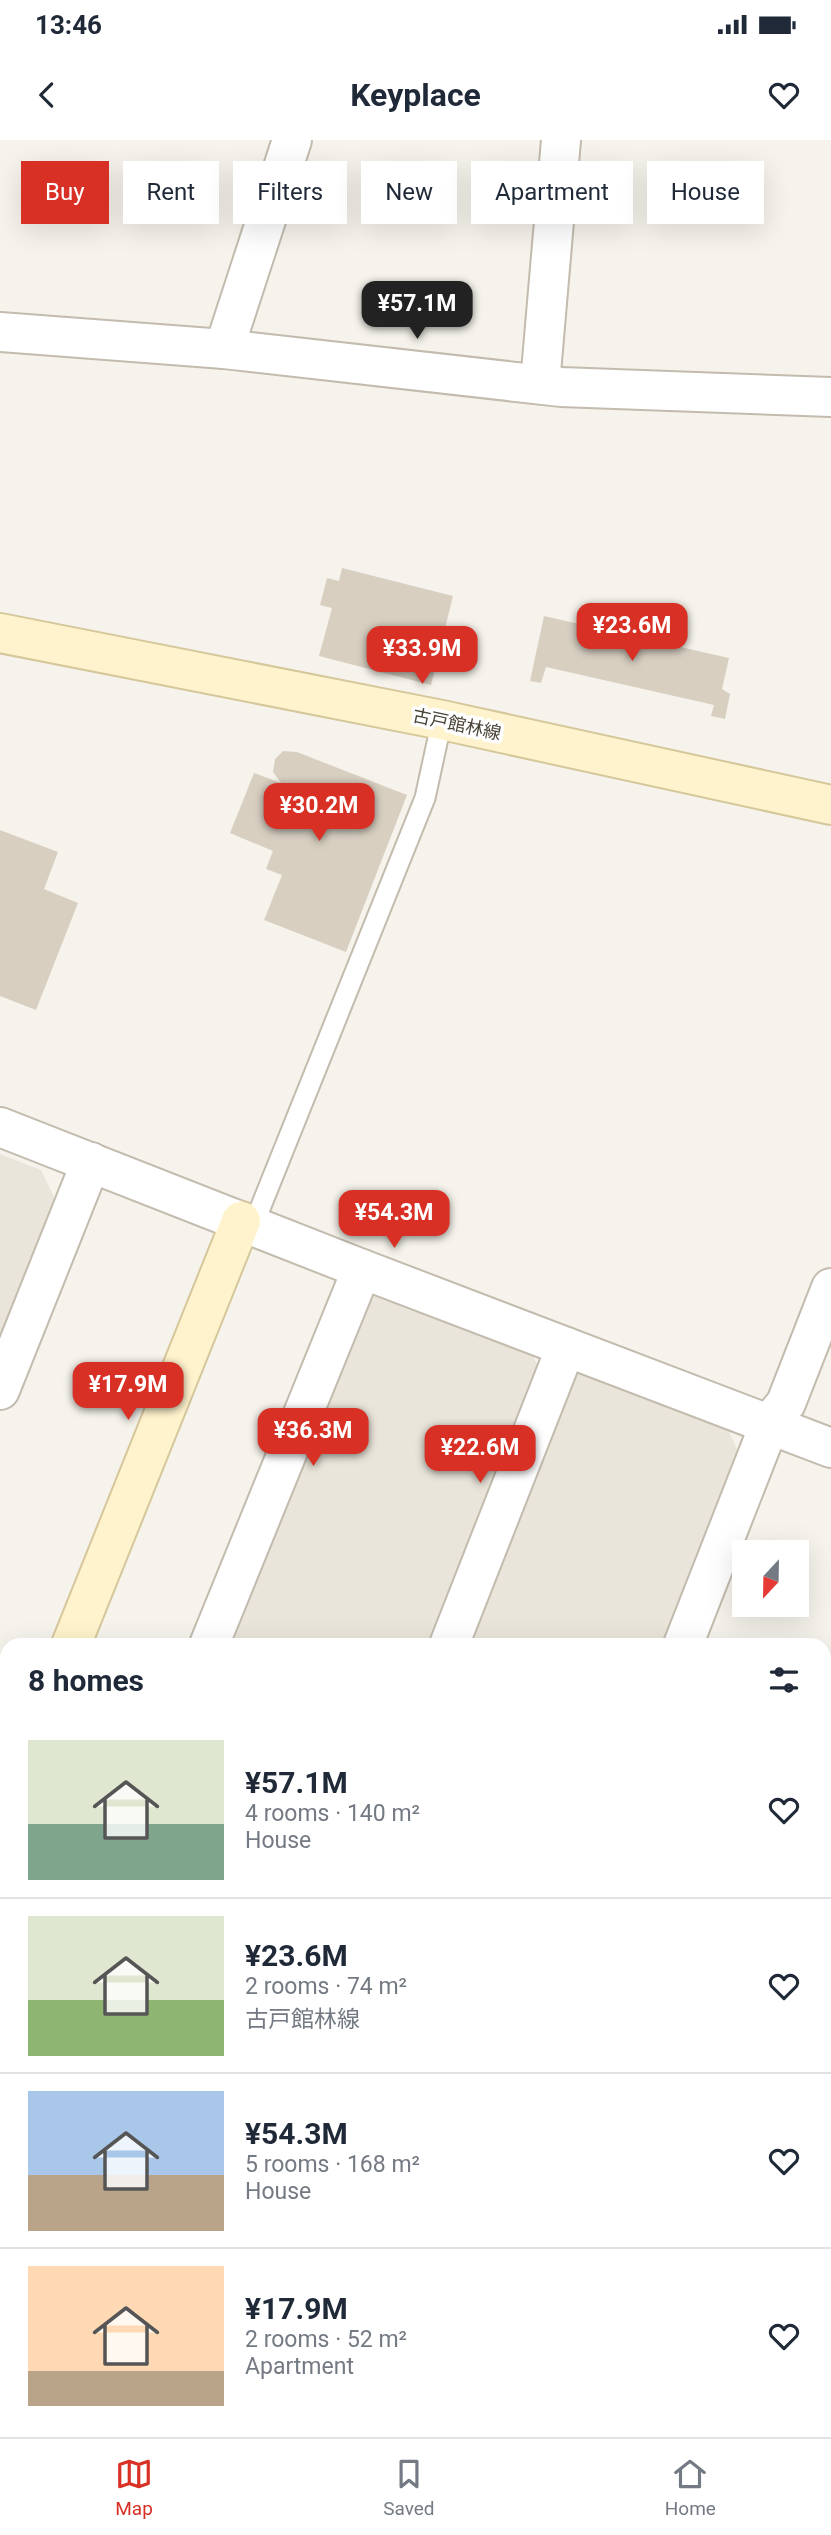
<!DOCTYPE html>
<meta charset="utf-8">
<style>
:root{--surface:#fff;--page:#f2f2f3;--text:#1f2937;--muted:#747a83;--line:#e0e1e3;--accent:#d93025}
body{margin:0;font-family:Roboto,"Noto Sans JP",sans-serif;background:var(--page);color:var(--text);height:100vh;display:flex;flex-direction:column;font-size:26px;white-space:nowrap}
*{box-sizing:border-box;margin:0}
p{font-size:23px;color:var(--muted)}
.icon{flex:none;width:38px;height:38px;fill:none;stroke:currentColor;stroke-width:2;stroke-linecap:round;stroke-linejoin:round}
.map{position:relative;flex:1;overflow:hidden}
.drawer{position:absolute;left:0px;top:1498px;width:831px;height:800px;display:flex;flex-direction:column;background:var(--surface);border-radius:21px 21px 0 0;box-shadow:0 7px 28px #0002}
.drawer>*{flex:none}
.banner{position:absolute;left:21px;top:21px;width:789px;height:63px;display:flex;gap:14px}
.needle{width:46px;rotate:202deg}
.controls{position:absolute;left:732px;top:1400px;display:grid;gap:14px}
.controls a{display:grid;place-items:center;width:77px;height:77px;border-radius:0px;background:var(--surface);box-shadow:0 7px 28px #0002;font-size:35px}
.price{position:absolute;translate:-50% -60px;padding:0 16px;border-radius:14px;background:var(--accent);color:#fff;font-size:23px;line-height:46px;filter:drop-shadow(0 2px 4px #0008)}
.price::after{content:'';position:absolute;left:50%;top:42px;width:21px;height:16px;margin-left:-10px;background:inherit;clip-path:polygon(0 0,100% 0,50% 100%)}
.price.current{background:#222;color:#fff}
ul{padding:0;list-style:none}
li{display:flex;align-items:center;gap:21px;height:175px;padding:0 28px}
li+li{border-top:2px solid var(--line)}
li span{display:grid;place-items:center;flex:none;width:196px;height:140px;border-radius:0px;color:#555}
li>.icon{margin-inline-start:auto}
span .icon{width:84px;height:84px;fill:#fffc;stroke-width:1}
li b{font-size:30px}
h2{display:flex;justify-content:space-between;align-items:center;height:84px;padding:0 28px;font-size:30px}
.tag{padding:0 24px;border-radius:0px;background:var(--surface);box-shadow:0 7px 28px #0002;font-size:24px;line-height:63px}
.tag.current{background:var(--accent);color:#fff}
.status{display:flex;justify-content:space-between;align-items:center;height:49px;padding:0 35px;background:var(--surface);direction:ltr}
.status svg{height:19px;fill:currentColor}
header{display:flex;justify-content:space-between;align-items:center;height:91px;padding:0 28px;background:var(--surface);font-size:32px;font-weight:700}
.dock{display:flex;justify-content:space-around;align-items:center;height:98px;border-top:2px solid var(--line);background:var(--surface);font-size:19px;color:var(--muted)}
.dock a{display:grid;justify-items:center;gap:4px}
.dock .current{color:var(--accent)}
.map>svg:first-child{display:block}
.residential{fill:#eae5da}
.water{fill:#a9d4f2}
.building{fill:#d8cfc1}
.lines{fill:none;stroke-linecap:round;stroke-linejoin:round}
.lane-casing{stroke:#c2bbae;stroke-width:23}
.street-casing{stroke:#c2bbae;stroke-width:42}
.secondary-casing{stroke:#d6c79b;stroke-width:42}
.lane{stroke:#fff;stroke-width:19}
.street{stroke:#fff;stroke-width:38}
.secondary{stroke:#fff3cd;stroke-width:38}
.labels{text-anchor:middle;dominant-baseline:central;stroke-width:7;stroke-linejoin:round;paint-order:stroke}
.street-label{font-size:18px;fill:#4b4439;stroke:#fff}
</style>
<div class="status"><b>13:46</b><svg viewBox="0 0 49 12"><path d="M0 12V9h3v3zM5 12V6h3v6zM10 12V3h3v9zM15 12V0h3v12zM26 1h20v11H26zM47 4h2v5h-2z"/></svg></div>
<header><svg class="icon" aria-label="back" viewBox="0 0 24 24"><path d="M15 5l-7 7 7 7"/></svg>Keyplace<svg class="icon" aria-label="heart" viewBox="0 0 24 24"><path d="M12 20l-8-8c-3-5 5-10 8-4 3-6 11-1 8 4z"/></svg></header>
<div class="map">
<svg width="831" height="2297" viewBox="0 0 831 2297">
<rect width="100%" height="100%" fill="#f6f3ec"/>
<!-- residential -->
<g class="residential">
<polygon points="0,1014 41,1030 56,1061 0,1201"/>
<polygon points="386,1148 528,1206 539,1228 429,1505 224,1505 363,1156"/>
<polygon points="590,1230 725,1282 739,1314 664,1505 461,1505 566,1239"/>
</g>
<!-- water -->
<polygon class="water" points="0,1870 7,1873 7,1900 0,1897"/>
<!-- building -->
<g class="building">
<polygon points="342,428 453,456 431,545 319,516 332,468 320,465 327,438 339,441"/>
<polygon points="544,476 729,518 722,549 730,554 725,579 711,576 714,565 546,527 541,543 530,541"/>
<polygon points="283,611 297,612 407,655 346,812 264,780 282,735 266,729 273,711 230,693 254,633 281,643 273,632 275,619"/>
<polygon points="0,690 58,712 44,749 78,763 36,870 0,856"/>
</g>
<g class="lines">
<!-- lane casing -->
<g class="lane-casing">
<g id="lane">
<polyline points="253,1086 425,658 442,580"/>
<polyline points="0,1912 7,1915"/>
<polyline points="824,2238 831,2240"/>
</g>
</g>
<!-- street casing -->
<g class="street-casing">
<g id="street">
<polyline points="0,192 224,209 561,247 831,257"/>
<polyline points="224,209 292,0"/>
<polyline points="540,244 561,0"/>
<polyline points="0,987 362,1129 831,1308"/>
<polyline points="0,1250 91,1022"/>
<polyline points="209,1505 362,1129"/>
<polyline points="449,1505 566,1207"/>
<polyline points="683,1505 770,1283 786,1263 831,1148"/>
<polyline points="824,1601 831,1603"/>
<polyline points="0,1744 7,1747"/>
<polyline points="371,2297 373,2291"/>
</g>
</g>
<!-- secondary casing -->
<g class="secondary-casing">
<g id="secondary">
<polyline points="0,493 442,580 831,665"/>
<polyline points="71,1505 241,1081"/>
<polyline points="0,1681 7,1664"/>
</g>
</g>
<!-- lane -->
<use href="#lane" class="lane"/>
<!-- street -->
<use href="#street" class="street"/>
<!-- secondary -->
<use href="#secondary" class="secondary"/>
</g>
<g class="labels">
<!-- street labels -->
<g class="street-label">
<text transform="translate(457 584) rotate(12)">古戸館林線</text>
</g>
</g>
</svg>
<div class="controls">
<a><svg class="needle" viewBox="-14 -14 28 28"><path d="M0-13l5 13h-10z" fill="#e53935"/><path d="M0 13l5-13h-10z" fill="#747a83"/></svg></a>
</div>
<b class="price current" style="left:417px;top:201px">¥57.1M</b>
<b class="price" style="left:632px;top:523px">¥23.6M</b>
<b class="price" style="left:422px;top:546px">¥33.9M</b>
<b class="price" style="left:319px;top:703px">¥30.2M</b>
<b class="price" style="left:394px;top:1110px">¥54.3M</b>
<b class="price" style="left:128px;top:1282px">¥17.9M</b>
<b class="price" style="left:313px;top:1328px">¥36.3M</b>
<b class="price" style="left:480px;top:1345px">¥22.6M</b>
<div class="banner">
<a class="tag current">Buy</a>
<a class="tag">Rent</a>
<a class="tag">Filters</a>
<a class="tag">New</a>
<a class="tag">Apartment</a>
<a class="tag">House</a>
</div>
<section class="drawer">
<h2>8 homes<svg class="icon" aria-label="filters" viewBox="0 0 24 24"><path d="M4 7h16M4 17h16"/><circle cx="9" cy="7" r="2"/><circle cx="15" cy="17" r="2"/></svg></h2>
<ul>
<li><span style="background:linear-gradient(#dfe7d0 60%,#7fa58c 0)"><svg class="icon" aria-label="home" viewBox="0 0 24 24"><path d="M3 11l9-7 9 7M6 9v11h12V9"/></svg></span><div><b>¥57.1M</b><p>4 rooms · 140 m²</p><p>House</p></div><svg class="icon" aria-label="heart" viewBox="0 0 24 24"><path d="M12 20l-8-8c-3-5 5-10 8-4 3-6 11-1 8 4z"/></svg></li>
<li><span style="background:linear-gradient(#dfe7d0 60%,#8fb573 0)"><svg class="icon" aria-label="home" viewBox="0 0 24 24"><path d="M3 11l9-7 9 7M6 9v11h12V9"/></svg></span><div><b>¥23.6M</b><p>2 rooms · 74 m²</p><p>古戸館林線</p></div><svg class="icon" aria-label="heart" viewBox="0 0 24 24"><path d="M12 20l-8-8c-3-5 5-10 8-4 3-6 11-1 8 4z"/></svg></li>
<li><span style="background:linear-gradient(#a9c7e8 60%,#b9a48a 0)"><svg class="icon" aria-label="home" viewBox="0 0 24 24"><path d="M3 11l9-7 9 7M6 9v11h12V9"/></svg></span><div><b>¥54.3M</b><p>5 rooms · 168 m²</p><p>House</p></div><svg class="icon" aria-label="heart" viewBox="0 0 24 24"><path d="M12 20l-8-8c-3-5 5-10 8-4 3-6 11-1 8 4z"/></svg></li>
<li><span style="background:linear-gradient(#ffd9b3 75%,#b9a48a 0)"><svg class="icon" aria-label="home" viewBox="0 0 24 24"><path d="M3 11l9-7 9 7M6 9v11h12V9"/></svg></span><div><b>¥17.9M</b><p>2 rooms · 52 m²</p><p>Apartment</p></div><svg class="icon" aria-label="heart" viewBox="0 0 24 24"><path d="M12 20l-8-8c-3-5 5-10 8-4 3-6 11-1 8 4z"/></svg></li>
</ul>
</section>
</div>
<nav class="dock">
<a class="current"><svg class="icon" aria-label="map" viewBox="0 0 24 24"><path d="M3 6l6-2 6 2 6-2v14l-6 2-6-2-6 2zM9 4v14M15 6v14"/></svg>Map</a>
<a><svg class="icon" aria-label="saved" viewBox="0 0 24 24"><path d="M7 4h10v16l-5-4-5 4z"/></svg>Saved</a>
<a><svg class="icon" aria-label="home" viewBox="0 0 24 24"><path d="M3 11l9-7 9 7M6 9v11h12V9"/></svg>Home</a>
</nav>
